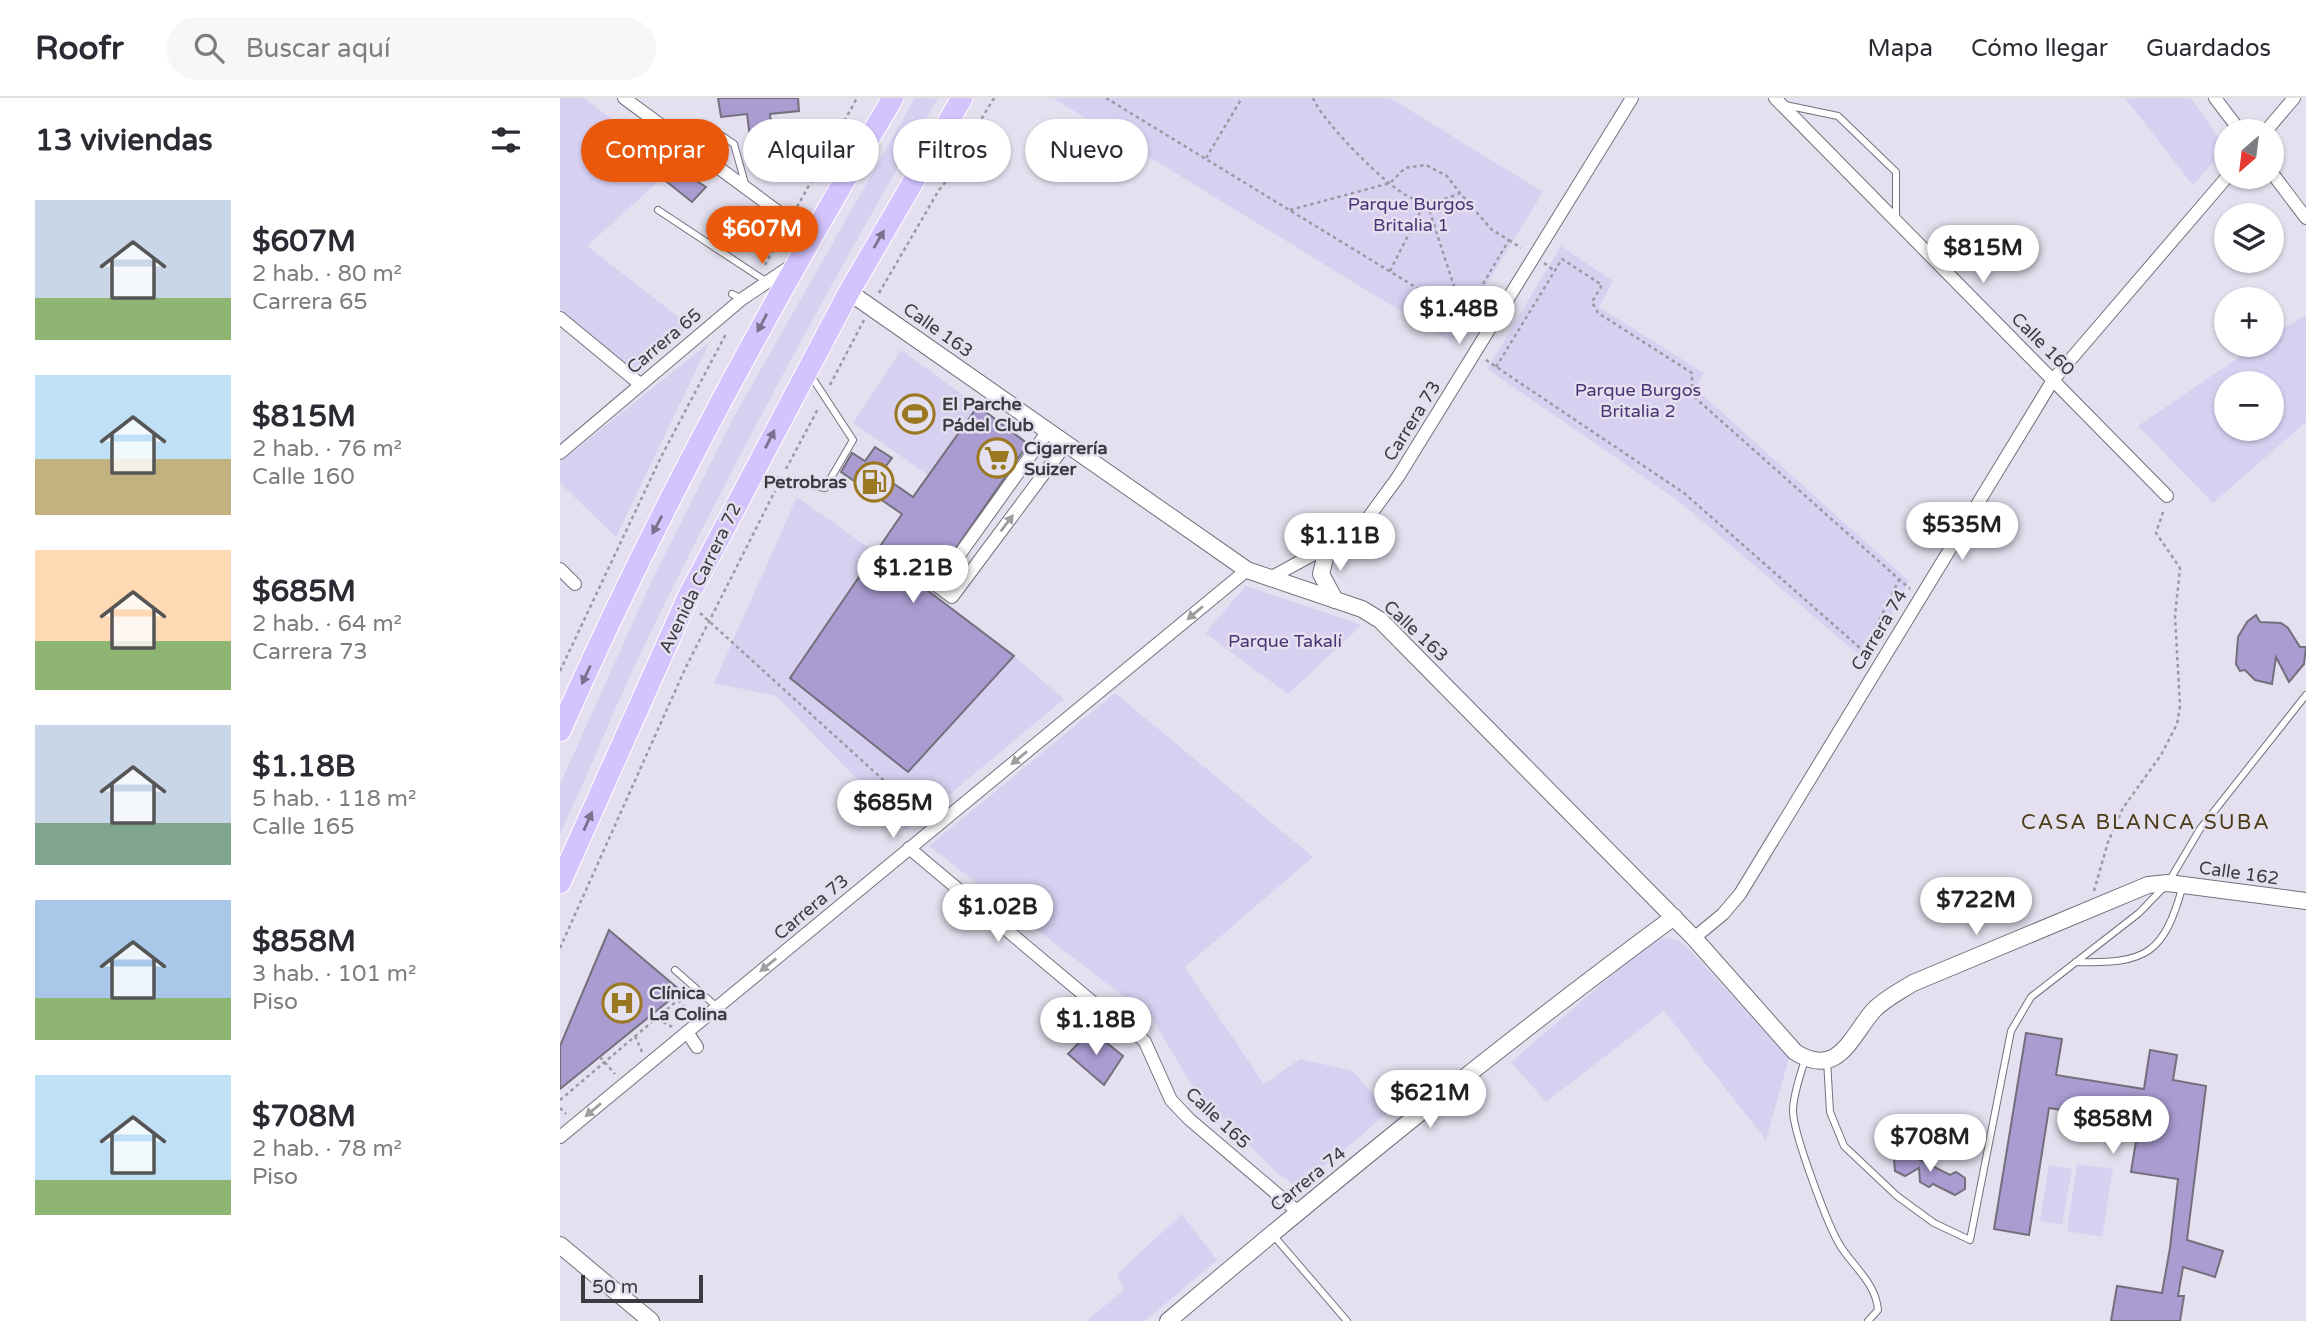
<!DOCTYPE html>
<html lang="es">
<meta charset="utf-8">
<style>
:root{--surface:#fff;--page:#f7f7f7;--text:#2b2b33;--muted:#7c7c81;--line:#e1e1e2;--accent:#ea580c}
body{margin:0;font-family:"Varela Round",sans-serif;background:var(--page);color:var(--text);height:100vh;display:flex;flex-direction:column;font-size:26px;white-space:nowrap}
*{box-sizing:border-box;margin:0}
p{font-size:23px;color:var(--muted)}
.icon{flex:none;width:38px;height:38px;fill:none;stroke:currentColor;stroke-width:2;stroke-linecap:round;stroke-linejoin:round}
.map{position:relative;flex:1;overflow:hidden}
.drawer{display:flex;flex-direction:column;background:var(--surface);width:560px}
.drawer>*{flex:none}
.banner{position:absolute;left:21px;top:21px;width:665px;height:63px;display:flex;gap:14px}
.needle{width:46px;rotate:208deg}
.controls{position:absolute;left:1654px;top:21px;display:grid;gap:14px}
.controls a{display:grid;place-items:center;width:70px;height:70px;border-radius:50%;background:var(--surface);box-shadow:0 2px 5px #0004;font-size:35px}
.scale{position:absolute;left:21px;bottom:18px;width:122px;box-sizing:border-box;padding-left:7px;border:4px solid #3c3b41;border-top:0;font-size:19px;line-height:24px;white-space:nowrap;color:#3c3b41;-webkit-text-stroke:5px #e4e0ef;paint-order:stroke}
.price{position:absolute;translate:-50% -60px;padding:0 16px;border-radius:24px;background:#fff;color:#222;font-size:23px;line-height:46px;filter:drop-shadow(0 2px 4px #0008)}
.price::after{content:'';position:absolute;left:50%;top:42px;width:21px;height:16px;margin-left:-10px;background:inherit;clip-path:polygon(0 0,100% 0,50% 100%)}
.price.on{background:var(--accent);color:#fff}
ul{padding:0;list-style:none}
li{display:flex;align-items:center;gap:21px;height:175px;padding:0 35px}
li span{display:grid;place-items:center;flex:none;width:196px;height:140px;border-radius:0px;color:#555}
li>.icon{margin-inline-start:auto}
span .icon{width:84px;height:84px;fill:#fffc;stroke-width:1}
li b{font-size:30px}
h2{display:flex;justify-content:space-between;align-items:center;height:84px;padding:0 35px;font-size:30px}
.pill{padding:0 24px;border-radius:32px;background:var(--surface);box-shadow:0 2px 5px #0004;font-size:24px;line-height:63px}
.pill.on{background:var(--accent);color:#fff}
header{display:flex;align-items:center;gap:42px;box-sizing:border-box;height:98px;padding:0 35px;background:var(--surface);border-bottom:2px solid var(--line)}
header strong{font-size:33px}
nav{display:flex;gap:38px;margin-inline-start:auto;font-size:24px}
.search{width:490px;height:63px;background:var(--page);display:flex;align-items:center;gap:18px;box-sizing:border-box;padding:0 24px;border-radius:38px;color:var(--muted);font-size:26px}
main{display:flex;flex:1;min-height:0}
.map>svg:first-child{display:block}
.green{fill:#d8d0f1;fill-rule:evenodd}
.building{fill:#aa9cd1;stroke:#73707d;stroke-width:2}
.lines{fill:none;stroke-linecap:round;stroke-linejoin:round}
.service-casing{stroke:#74717e;stroke-width:8}
.minor-casing{stroke:#74717e;stroke-width:14}
.tertiary-casing{stroke:#74717e;stroke-width:18}
.trunk-casing{stroke:#fff;stroke-width:23}
.path{stroke:#9c99a5;stroke-width:2.5;stroke-dasharray:3.5 3.5;stroke-linecap:butt}
.service{stroke:#fff;stroke-width:6}
.minor{stroke:#fff;stroke-width:12}
.tertiary{stroke:#fff;stroke-width:16}
.trunk{stroke:#d4c4fe;stroke-width:21}
.oneway{fill:#79728d}
.oneway2{fill:#9e9da0}
.labels{text-anchor:middle;dominant-baseline:central;stroke-width:5;stroke-linejoin:round;paint-order:stroke}
.park-label{font-size:18px;fill:#493575;stroke:#e4e0ef}
.street-label{font-size:18px;fill:#3c3b41;stroke:#e4e0ef}
.poi-label{font-size:18px;font-weight:bold;fill:#3c3b41;stroke:#e4e0ef;text-anchor:start}
.quarter-label{font-size:21px;letter-spacing:2px;fill:#4c3b14;stroke:#e4e0ef}
</style>
<header>
<strong>Roofr</strong>
<div class="search"><svg class="icon" aria-label="search" viewBox="0 0 24 24"><circle cx="10" cy="10" r="6"/><path d="M15 15l6 6"/></svg>Buscar aquí</div>
<nav><a>Mapa</a><a>Cómo llegar</a><a>Guardados</a></nav>
</header>
<main>
<section class="drawer">
<h2>13 viviendas<svg class="icon" aria-label="filters" viewBox="0 0 24 24"><path d="M4 7h16M4 17h16"/><circle cx="9" cy="7" r="2"/><circle cx="15" cy="17" r="2"/></svg></h2>
<ul>
<li><span style="background:linear-gradient(#c9d6e8 70%,#8fb573 0)"><svg class="icon" aria-label="home" viewBox="0 0 24 24"><path d="M3 11l9-7 9 7M6 9v11h12V9"/></svg></span><div><b>$607M</b><p>2 hab. · 80 m²</p><p>Carrera 65</p></div></li>
<li><span style="background:linear-gradient(#bfe0f5 60%,#c2b280 0)"><svg class="icon" aria-label="home" viewBox="0 0 24 24"><path d="M3 11l9-7 9 7M6 9v11h12V9"/></svg></span><div><b>$815M</b><p>2 hab. · 76 m²</p><p>Calle 160</p></div></li>
<li><span style="background:linear-gradient(#ffd9b3 65%,#8fb573 0)"><svg class="icon" aria-label="home" viewBox="0 0 24 24"><path d="M3 11l9-7 9 7M6 9v11h12V9"/></svg></span><div><b>$685M</b><p>2 hab. · 64 m²</p><p>Carrera 73</p></div></li>
<li><span style="background:linear-gradient(#c9d6e8 70%,#7fa58c 0)"><svg class="icon" aria-label="home" viewBox="0 0 24 24"><path d="M3 11l9-7 9 7M6 9v11h12V9"/></svg></span><div><b>$1.18B</b><p>5 hab. · 118 m²</p><p>Calle 165</p></div></li>
<li><span style="background:linear-gradient(#a9c7e8 70%,#8fb573 0)"><svg class="icon" aria-label="home" viewBox="0 0 24 24"><path d="M3 11l9-7 9 7M6 9v11h12V9"/></svg></span><div><b>$858M</b><p>3 hab. · 101 m²</p><p>Piso</p></div></li>
<li><span style="background:linear-gradient(#bfe0f5 75%,#8fb573 0)"><svg class="icon" aria-label="home" viewBox="0 0 24 24"><path d="M3 11l9-7 9 7M6 9v11h12V9"/></svg></span><div><b>$708M</b><p>2 hab. · 78 m²</p><p>Piso</p></div></li>
</ul>
</section>
<div class="map">
<svg width="1746" height="1223" viewBox="0 0 1746 1223">
<rect width="100%" height="100%" fill="#e4e0ef"/>
<!-- green -->
<g class="green">
<polygon points="0,0 24,0 114,69 27,148 130,228 75,273 0,211"/>
<path d="M355 0H378C275 177 177 357 87 542 56 606 30 672 0 736V686L92 482 176 315Z"/>
<polygon points="493,0 830,0 983,94 891,244"/>
<polygon points="1565,0 1631,0 1666,50 1633,87"/>
<polygon points="1001,148 1053,183 1039,209 1144,275 1136,291 1349,483 1307,564 1120,404 927,271"/>
<path d="M1746 217V324L1653 405 1578 328 1697 247H1712V237ZM1666 285H1712V331H1666Z"/>
<polygon points="149,245 56,439 0,385 0,364"/>
<polygon points="341,252 418,308 368,377 293,325"/>
<polygon points="237,399 316,455 230,580 347,674 454,558 504,601 347,732 216,598 154,585"/>
<polygon points="686,488 802,527 728,596 645,535"/>
<polygon points="555,595 753,759 625,869 704,986 740,961 793,973 828,1015 738,1090 715,1073 637,996 583,905 577,909 369,748"/>
<polygon points="1108,840 1118,842 1129,851 1229,960 1206,1042 1104,913 986,1004 951,964 1088,846 1097,841"/>
<polygon points="1517,1066 1553,1071 1542,1139 1507,1133"/>
<polygon points="1489,1067 1512,1071 1502,1127 1480,1123"/>
<polygon points="622,1116 657,1162 585,1223 526,1223 564,1192 557,1176"/>
</g>
<!-- building -->
<g class="building">
<polygon points="158,0 238,0 239,13 210,16 213,45 191,47 187,16 161,19"/>
<polygon points="114,69 146,89 132,104 102,80"/>
<polygon points="418,308 468,346 367,492 454,558 348,674 230,580 342,416 281,374 292,355 305,363 315,349 332,360 320,376 353,399"/>
<polygon points="1696,517 1700,524 1721,525 1728,530 1740,549 1746,549 1744,566 1729,584 1716,559 1712,586 1695,582 1685,572 1680,573 1676,566 1678,539 1687,524"/>
<polygon points="49,832 121,893 0,991 0,948"/>
<polygon points="531,932 563,958 544,987 508,956"/>
<polygon points="1466,935 1502,941 1496,977 1584,991 1590,952 1617,957 1613,982 1646,988 1627,1142 1663,1153 1655,1179 1623,1169 1618,1198 1624,1198 1620,1223 1551,1223 1557,1188 1602,1195 1610,1150 1618,1081 1571,1074 1579,1025 1489,1010 1469,1137 1434,1131"/>
<polygon points="1346,1055 1390,1077 1396,1074 1405,1080 1405,1091 1395,1097 1373,1086 1369,1089 1360,1084 1359,1070 1345,1078 1335,1073 1334,1061"/>
</g>
<g class="lines">
<!-- service casing -->
<g class="service-casing">
<g id="service">
<polyline points="1225,7 1278,18 1336,74 1336,121"/>
<polyline points="152,31 174,46 186,89"/>
<polyline points="98,112 207,184"/>
<polyline points="172,196 182,201"/>
<polyline points="196,379 265,390 293,342 251,278"/>
<path d="M1516 864C1587 866 1604 856 1623 787"/>
<polyline points="115,872 157,909"/>
<path d="M1245 961C1241 976 1233 996 1233 1013 1233 1034 1268 1129 1281 1149 1294 1169 1316 1186 1318 1212L1308 1223"/>
<polyline points="1267,962 1270,1014 1284,1048 1337,1098 1374,1125 1410,1142 1451,933 1471,899 1579,815 1608,785 1640,731 1746,597"/>
<polyline points="713,1137 787,1223"/>
</g>
</g>
<!-- minor casing -->
<g class="minor-casing">
<g id="minor">
<polyline points="64,0 251,138"/>
<polyline points="1215,0 1607,398"/>
<polyline points="1655,0 1680,33"/>
<polyline points="1706,33 1734,0"/>
<polyline points="1712,75 1746,120"/>
<polyline points="0,220 80,286"/>
<polyline points="488,333 377,488 392,499 506,346"/>
<polyline points="0,355 182,201 231,168"/>
<polyline points="0,471 15,486"/>
<polyline points="710,480 800,431 838,379 1072,0"/>
<polyline points="349,750 548,917 574,933 585,944 611,1002 629,1021 737,1113"/>
<polyline points="1134,840 1163,816 1180,796 1493,282 1667,79"/>
<polyline points="127,934 137,949"/>
<polyline points="0,1039 687,472"/>
</g>
</g>
<!-- tertiary casing -->
<g class="tertiary-casing">
<g id="tertiary">
<path d="M289 194 687 472 802 511 820 522 1134 840 1235 954C1278 981 1290 940 1313 913 1324 901 1339 894 1353 885L1588 787 1608 785 1746 803"/>
<polyline points="768,448 761,476 775,502"/>
<polyline points="0,1147 91,1223"/>
<path d="M608 1223C773 1084 940 947 1114 819"/>
</g>
</g>
<!-- trunk casing -->
<g class="trunk-casing">
<g id="trunk">
<path d="M0 633C96 415 211 205 333 0"/>
<polyline points="0,785 128,499 289,194 402,0"/>
</g>
</g>
<!-- path -->
<g class="path">
<polyline points="546,0 916,226"/>
<path d="M753 0C761 22 830 93 852 100 868 106 885 102 900 95L932 132 949 142 904 218"/>
<polyline points="646,60 682,0"/>
<polyline points="237,109 297,0"/>
<polyline points="730,112 830,85 845,70 866,67 887,78 900,95"/>
<polyline points="949,142 961,150"/>
<polyline points="984,165 995,173"/>
<polyline points="205,167 223,133"/>
<polyline points="830,173 866,102 903,216"/>
<polyline points="319,195 379,92 402,64 409,42 434,0"/>
<polyline points="926,262 1124,395 1308,557"/>
<polyline points="936,269 1002,161 1042,187 1032,204 1038,215 1132,275 1132,297 1350,491"/>
<polyline points="270,287 304,222"/>
<polyline points="226,371 259,309"/>
<polyline points="140,515 365,720"/>
<polyline points="1304,553 1339,482"/>
<polyline points="0,573 101,359 167,234"/>
<polyline points="1534,793 1548,744 1563,710 1601,657 1617,626 1620,608 1615,518 1620,470 1596,435 1604,411"/>
<polyline points="0,850 125,571 215,393"/>
<polyline points="118,902 129,914"/>
<polyline points="91,917 112,929"/>
<polyline points="75,938 82,954"/>
<polyline points="40,959 55,976"/>
<polyline points="0,1002 125,896"/>
<polyline points="0,1010 6,1016"/>
</g>
<!-- service -->
<use href="#service" class="service"/>
<!-- minor -->
<use href="#minor" class="minor"/>
<!-- tertiary -->
<use href="#tertiary" class="tertiary"/>
<!-- trunk -->
<use href="#trunk" class="trunk"/>
</g>
<!-- one-way arrows -->
<defs><path id="oneway-solid" d="M-6-.8H1V-3.2L6.5 0L1 3.2V.8H-6Z" transform="scale(1.75)"/></defs>
<g class="oneway">
<use href="#oneway-solid" transform="translate(319 141) rotate(-60)"/>
<use href="#oneway-solid" transform="translate(202 225) rotate(118)"/>
<use href="#oneway-solid" transform="translate(210 341) rotate(-63)"/>
<use href="#oneway-solid" transform="translate(97 427) rotate(118)"/>
<use href="#oneway-solid" transform="translate(26 577) rotate(115)"/>
<use href="#oneway-solid" transform="translate(28 723) rotate(-66)"/>
</g>
<g class="oneway2">
<use href="#oneway-solid" transform="translate(447 425) rotate(-53)"/>
<use href="#oneway-solid" transform="translate(635 515) rotate(140)"/>
<use href="#oneway-solid" transform="translate(459 660) rotate(141)"/>
<use href="#oneway-solid" transform="translate(208 867) rotate(141)"/>
<use href="#oneway-solid" transform="translate(33 1012) rotate(140)"/>
</g>
<!-- icons -->
<defs>
<g id="stadium-ring" transform="scale(2.0125)"><circle r="9.5" fill="#e4e0ef" stroke="#9a7822" stroke-width="1.5"/><path d="M0-5a6.5 5 0 1 0 0 10a6.5 5 0 1 0 0-10ZM-3.5-1.8h7v3.6h-7Z" fill="#9a7822"/></g>
<g id="supermarket-ring" transform="scale(2.0125)"><circle r="9.5" fill="#e4e0ef" stroke="#9a7822" stroke-width="1.5"/><path d="M-6-5.5h2.5l.6 2H6L4.5 2H-2.5L-4.4-4H-6ZM-1.5 3.2a1.3 1.3 0 1 0 .1 0ZM3 3.2a1.3 1.3 0 1 0 .1 0Z" fill="#9a7822"/></g>
<g id="fuel-ring" transform="scale(2.0125)"><circle r="9.5" fill="#e4e0ef" stroke="#9a7822" stroke-width="1.5"/><path d="M-5.5-6h7V0h2V4h1.3V-2.5L3-4.5l.8-.8L6-3V5H2.5V1h-1V6h-7ZM-4.2-4.7v3.2H.2V-4.7Z" fill="#9a7822"/></g>
<g id="hospital-ring" transform="scale(2.0125)"><circle r="9.5" fill="#e4e0ef" stroke="#9a7822" stroke-width="1.5"/><path d="M-5-5h3v3.5h4V-5h3V5h-3V1.5h-4V5h-3Z" fill="#9a7822"/></g>
</defs>
<g fill-rule="evenodd">
<use href="#stadium-ring" x="355" y="316"/>
<use href="#supermarket-ring" x="437" y="360"/>
<use href="#fuel-ring" x="314" y="384"/>
<use href="#hospital-ring" x="62" y="905"/>
</g>
<g class="labels">
<!-- park labels -->
<g class="park-label">
<text x="851" y="106">Parque Burgos<tspan x="851" dy="21">Britalia 1</tspan></text>
<text x="1078" y="292">Parque Burgos<tspan x="1078" dy="21">Britalia 2</tspan></text>
<text x="725" y="543">Parque Takalí</text>
</g>
<!-- street labels -->
<g class="street-label">
<text transform="translate(378 232) rotate(35)">Calle 163</text>
<text transform="translate(104 243) rotate(-40)">Carrera 65</text>
<text transform="translate(1483 246) rotate(45)">Calle 160</text>
<text transform="translate(852 323) rotate(-58)">Carrera 73</text>
<text transform="translate(140 480) rotate(-64)">Avenida Carrera 72</text>
<text transform="translate(1319 532) rotate(-59)">Carrera 74</text>
<text transform="translate(856 533) rotate(43)">Calle 163</text>
<text transform="translate(1679 775) rotate(8)">Calle 162</text>
<text transform="translate(251 809) rotate(-40)">Carrera 73</text>
<text transform="translate(658 1020) rotate(43)">Calle 165</text>
<text transform="translate(748 1081) rotate(-39)">Carrera 74</text>
</g>
<!-- poi labels -->
<g class="poi-label">
<text x="382" y="306">El Parche<tspan x="382" dy="21">Pádel Club</tspan></text>
<text x="464" y="350">Cigarrería<tspan x="464" dy="21">Suizer</tspan></text>
<text x="287" y="384" text-anchor="end">Petrobras</text>
<text x="89" y="895">Clínica<tspan x="89" dy="21">La Colina</tspan></text>
</g>
<!-- quarter labels -->
<g class="quarter-label">
<text x="1586" y="724">CASA BLANCA SUBA</text>
</g>
</g>
</svg>
<div class="controls">
<a><svg class="needle" viewBox="-14 -14 28 28"><path d="M0-13l5 13h-10z" fill="#e53935"/><path d="M0 13l5-13h-10z" fill="#7c7c81"/></svg></a>
<a><svg class="icon" aria-label="layers" viewBox="0 0 24 24"><path d="M12 4l9 5-9 5-9-5zM3 14l9 5 9-5"/></svg></a>
<a>+</a>
<a>−</a>
</div>
<div class="scale">50 m</div>
<b class="price on" style="left:202px;top:168px">$607M</b>
<b class="price" style="left:1423px;top:187px">$815M</b>
<b class="price" style="left:899px;top:248px">$1.48B</b>
<b class="price" style="left:1402px;top:464px">$535M</b>
<b class="price" style="left:780px;top:475px">$1.11B</b>
<b class="price" style="left:353px;top:507px">$1.21B</b>
<b class="price" style="left:333px;top:742px">$685M</b>
<b class="price" style="left:1416px;top:839px">$722M</b>
<b class="price" style="left:438px;top:846px">$1.02B</b>
<b class="price" style="left:536px;top:959px">$1.18B</b>
<b class="price" style="left:870px;top:1032px">$621M</b>
<b class="price" style="left:1553px;top:1058px">$858M</b>
<b class="price" style="left:1370px;top:1076px">$708M</b>
<div class="banner">
<a class="pill on">Comprar</a>
<a class="pill">Alquilar</a>
<a class="pill">Filtros</a>
<a class="pill">Nuevo</a>
</div>
</div>
</main>
